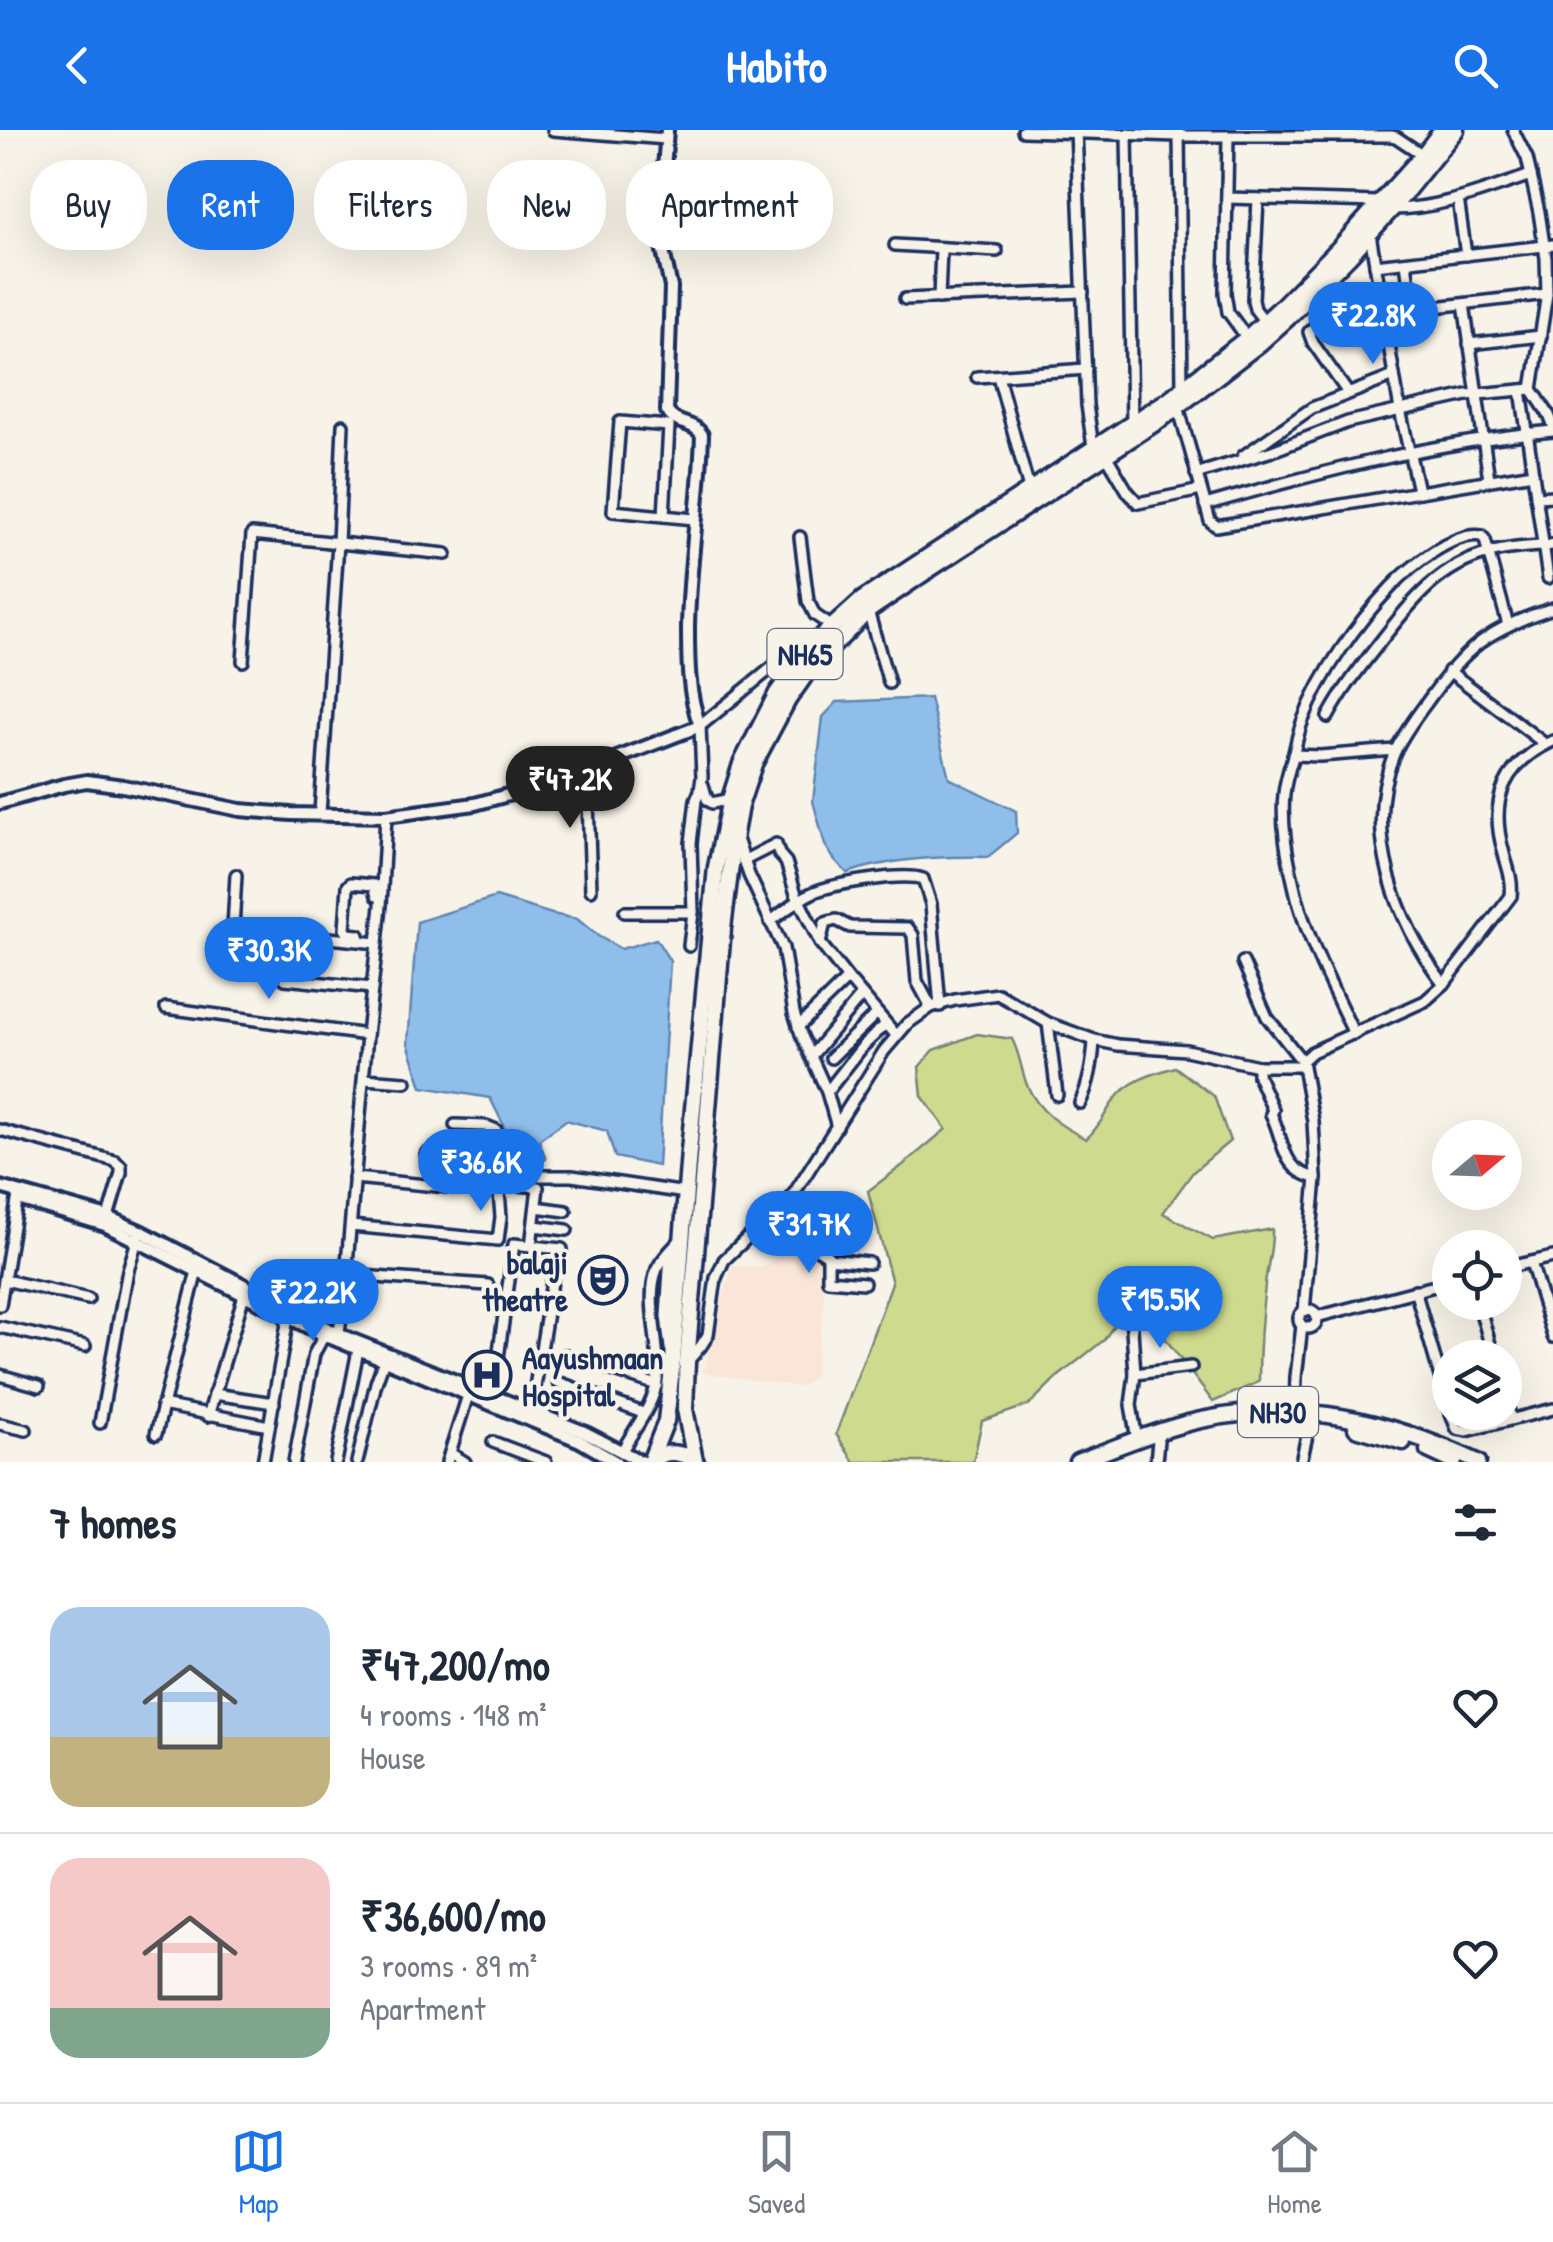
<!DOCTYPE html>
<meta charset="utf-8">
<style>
:root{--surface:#fff;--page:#f6f6f7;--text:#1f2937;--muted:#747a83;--line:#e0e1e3;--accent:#1a73e8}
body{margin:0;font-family:"Patrick Hand",sans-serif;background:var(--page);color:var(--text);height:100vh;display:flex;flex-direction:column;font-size:38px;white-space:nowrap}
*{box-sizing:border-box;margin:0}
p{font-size:32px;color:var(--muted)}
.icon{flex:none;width:55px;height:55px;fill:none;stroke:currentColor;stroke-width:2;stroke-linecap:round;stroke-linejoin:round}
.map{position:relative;height:1332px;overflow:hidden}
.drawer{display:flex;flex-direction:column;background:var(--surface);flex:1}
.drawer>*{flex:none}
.top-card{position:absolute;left:30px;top:30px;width:1000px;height:90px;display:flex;gap:20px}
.needle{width:65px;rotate:71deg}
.buttons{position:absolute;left:1432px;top:990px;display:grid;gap:20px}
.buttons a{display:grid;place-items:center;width:90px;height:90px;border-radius:50%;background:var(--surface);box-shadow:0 10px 40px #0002;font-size:50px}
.price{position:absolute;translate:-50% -85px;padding:0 22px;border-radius:35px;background:var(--accent);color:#fff;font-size:32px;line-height:65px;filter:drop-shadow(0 2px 5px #0008)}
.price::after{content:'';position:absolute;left:50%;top:60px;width:30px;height:22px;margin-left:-15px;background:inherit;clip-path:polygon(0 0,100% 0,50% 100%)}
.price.on{background:#222;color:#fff}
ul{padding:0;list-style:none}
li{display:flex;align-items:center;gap:30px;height:250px;padding:0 50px}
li+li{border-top:2px solid var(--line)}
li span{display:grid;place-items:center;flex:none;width:280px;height:200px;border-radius:30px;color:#555}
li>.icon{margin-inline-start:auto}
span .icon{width:120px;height:120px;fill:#fffc;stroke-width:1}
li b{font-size:42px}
h2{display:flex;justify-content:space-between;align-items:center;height:120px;padding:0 50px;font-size:42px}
.chip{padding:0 35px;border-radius:40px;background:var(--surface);box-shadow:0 10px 40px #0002;font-size:35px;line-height:90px}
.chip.on{background:var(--accent);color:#fff}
header{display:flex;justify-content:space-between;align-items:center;height:130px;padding:0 50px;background:var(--accent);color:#fff;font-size:45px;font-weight:700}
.tab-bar{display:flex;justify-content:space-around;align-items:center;height:140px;border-top:2px solid var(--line);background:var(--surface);font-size:28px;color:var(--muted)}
.tab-bar a{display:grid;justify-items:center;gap:5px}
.tab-bar .on{color:var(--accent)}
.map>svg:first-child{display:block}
.built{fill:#f9e6d8}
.green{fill:#ceda8d;stroke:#748476;stroke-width:2.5}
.water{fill:#90beea;stroke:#6185b2;stroke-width:2.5}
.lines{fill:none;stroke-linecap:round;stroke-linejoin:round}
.minor-casing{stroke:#1b2f5e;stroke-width:16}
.tertiary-casing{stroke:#1b2f5e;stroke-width:18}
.trunk-casing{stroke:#1b2f5e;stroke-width:21}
.minor{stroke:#f7f3e8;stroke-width:9}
.tertiary{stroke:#f7f3e8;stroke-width:10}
.trunk{stroke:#f7f3e8;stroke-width:14}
.labels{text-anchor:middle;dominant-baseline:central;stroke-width:9;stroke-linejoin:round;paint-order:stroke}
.shield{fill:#f7f3e8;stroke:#5d6a87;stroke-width:2.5}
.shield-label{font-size:30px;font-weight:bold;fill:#1b2f5e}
.poi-label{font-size:32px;font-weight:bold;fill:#1b2f5e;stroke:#f7f3e8;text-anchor:end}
</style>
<header><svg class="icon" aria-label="back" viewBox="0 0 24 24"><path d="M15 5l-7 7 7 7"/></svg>Habito<svg class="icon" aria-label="search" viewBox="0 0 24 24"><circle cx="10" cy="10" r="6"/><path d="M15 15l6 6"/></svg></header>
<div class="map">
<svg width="1553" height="1332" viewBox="0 0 1553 1332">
<rect width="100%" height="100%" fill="#f7f3e8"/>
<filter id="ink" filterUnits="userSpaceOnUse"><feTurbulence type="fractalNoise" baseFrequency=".01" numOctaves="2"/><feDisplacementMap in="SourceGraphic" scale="20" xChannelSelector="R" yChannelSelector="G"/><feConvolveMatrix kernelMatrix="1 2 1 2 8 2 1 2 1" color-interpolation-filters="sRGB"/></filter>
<g filter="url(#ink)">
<!-- built -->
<polygon class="built" points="800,1111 823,1125 824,1178 814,1247 800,1257 703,1243 732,1135 763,1137"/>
<!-- green -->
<path class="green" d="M977 904 1012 909C1020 924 1021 940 1027 955 1039 983 1061 996 1086 1009 1103 993 1104 983 1116 968 1131 949 1154 944 1175 937L1214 966 1230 1011 1193 1042 1163 1083 1213 1110 1272 1099C1273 1119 1267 1135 1265 1155 1261 1188 1259 1220 1259 1252L1213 1272 1140 1175 1118 1172 1114 1195 1104 1210 1055 1249 1029 1275 982 1291 973 1332H854L836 1304 892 1153 868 1061 903 1035 946 999 922 966 919 937 934 920Z"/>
<!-- water -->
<g class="water">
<path d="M930 568 949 648 1016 681 1017 703 988 727C944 726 889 729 847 743L834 729 825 715 813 671 823 587 837 572Z"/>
<polygon points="496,767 552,784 577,789 598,806 621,819 656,809 670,831 658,1036 615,1027 607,1001 566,990 539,1010 546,1029 535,1034 512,1032 503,994 490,968 422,957 408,913 417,792"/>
</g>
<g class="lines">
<!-- minor casing -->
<g class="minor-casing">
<g id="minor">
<polyline points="553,0 666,9"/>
<polyline points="1076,0 1087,275 1093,317"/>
<polyline points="1513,0 1527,28 1539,82 1546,128 1547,164 1532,259 1549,285 1553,295"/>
<polyline points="1023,1 1179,6 1391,6 1396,7 1423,25"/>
<polyline points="1179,3 1182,259"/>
<polyline points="1127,4 1132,293"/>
<polyline points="1228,6 1225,163 1228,182 1247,208"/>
<polyline points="1227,68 1379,72"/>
<polyline points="1258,69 1253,170 1255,179 1265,192"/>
<polyline points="1458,69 1466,125"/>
<path d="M1392 79C1440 79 1486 60 1531 45"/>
<polyline points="1370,104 1400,280 1418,361"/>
<polyline points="895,115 997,121"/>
<polyline points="1406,132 1412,180"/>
<polyline points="1375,135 1553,115"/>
<polyline points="939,168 941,119"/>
<polyline points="905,169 1083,162"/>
<polyline points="1464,174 1489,349"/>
<polyline points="1383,183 1547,164"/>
<polyline points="1469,214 1541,206"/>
<polyline points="998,246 1029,359"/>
<polyline points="977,247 1086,239"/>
<polyline points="1521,260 1548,448"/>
<polyline points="1348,263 1313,213 1309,202 1322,189 1380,158"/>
<polyline points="1178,276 1210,391 1216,396 1533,343"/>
<polyline points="1106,325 1128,362 1138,373 1201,360"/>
<polyline points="1243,326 1312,278 1394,246"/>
<polyline points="1196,344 1272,321 1348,292 1467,265 1532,259"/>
<polyline points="1536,367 1553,366"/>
<path d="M1205 375C1320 342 1434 312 1553 301"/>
<polyline points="664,386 669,296 620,292 613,381 694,389"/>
<polyline points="800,407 808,471 815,485 831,496"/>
<polyline points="868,481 889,553"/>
<polyline points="243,531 252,404 446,424"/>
<polyline points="1449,541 1545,614"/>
<path d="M1328 587C1342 561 1359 539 1377 516 1409 475 1437 436 1490 423 1510 417 1533 417 1553 415"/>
<polyline points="1293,625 1320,626 1395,620"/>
<polyline points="587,641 591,760"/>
<polyline points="703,655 707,669 712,673 730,669"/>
<polyline points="320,683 338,413 343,295"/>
<polyline points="737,709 749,745 783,818 794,883 801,904 827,962 837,997"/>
<polyline points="743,731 776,714 779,724 786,732 796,764 820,813 849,850"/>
<polyline points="236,745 233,798 377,813"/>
<polyline points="625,782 693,782"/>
<path d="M770 792C783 782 796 771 810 764 829 754 903 742 923 749L931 774 940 876"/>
<polyline points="359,805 348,804 345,799 348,756 351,753 374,755 377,766"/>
<polyline points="820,813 825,793 836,790 850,797 908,798 913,805 917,851 931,877"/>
<polyline points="689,816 693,782 691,713 696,670 700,661 702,647 700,596 790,523 806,514 811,516"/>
<polyline points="1243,832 1267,887 1302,931"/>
<polyline points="285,849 372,858"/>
<path d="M1444 854 1511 766C1513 748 1507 737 1503 720 1489 669 1504 634 1553 611"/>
<polyline points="166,878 367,905"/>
<polyline points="1048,893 1057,965"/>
<polyline points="798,897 846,850 852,853 896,905"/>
<path d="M1354 904C1332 856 1305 807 1294 755 1287 725 1281 694 1284 664 1285 652 1289 639 1293 627 1296 615 1298 602 1303 590 1322 542 1356 494 1391 457 1410 437 1454 401 1482 406L1485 410 1508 495"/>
<polyline points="812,925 862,865"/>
<polyline points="831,928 877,883"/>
<path d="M1258 936V946L1273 980 1271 984C1285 1011 1280 1040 1316 1048"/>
<polyline points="364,949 406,952"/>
<polyline points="827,962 863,916 886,894"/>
<path d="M1080 973C1090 952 1093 932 1094 910"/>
<polyline points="455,995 486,996 496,1000 499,1010 498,1028"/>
<polyline points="0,1000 115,1031 121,1036 121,1043 108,1087"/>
<polyline points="426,1024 498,1028 499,1044"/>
<polyline points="499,1041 539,1046 572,1046 686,1063"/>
<polyline points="787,1076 829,1101 855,1110"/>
<polyline points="536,1077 566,1081"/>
<polyline points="772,1091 828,1126 828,1150 864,1153"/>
<polyline points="351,1096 498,1110 501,1087 499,1062 354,1048"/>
<polyline points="534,1096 567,1100"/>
<polyline points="531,1116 562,1119"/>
<polyline points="670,1124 666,1186 670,1218"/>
<polyline points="829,1129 869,1133"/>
<polyline points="1531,1132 1553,1207"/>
<polyline points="1505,1138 1553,1127"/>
<polyline points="346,1145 488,1155"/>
<polyline points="5,1150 88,1169"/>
<polyline points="1415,1160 1450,1281"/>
<polyline points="1478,1172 1494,1228"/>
<polyline points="0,1175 18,1065"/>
<circle cx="1308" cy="1189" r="9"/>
<path d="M1304 1181 1316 1048 1313 991 1302 931 1312 922 1425 871 1444 854C1396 792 1362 701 1394 624 1402 606 1415 588 1427 572 1467 516 1487 500 1553 478"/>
<polyline points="1131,1185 1135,1244 1131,1275 1137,1310"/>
<polyline points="1316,1187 1450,1152"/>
<polyline points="0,1197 85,1216"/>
<polyline points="338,1211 346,1145 367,905 381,776 386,686"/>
<polyline points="566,1225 657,1255"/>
<polyline points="688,1231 701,1216 708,1205 716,1148 724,1130 746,1109 781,1084 884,921 907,894 931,877 955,870 998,864 1048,893 1094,910 1118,915 1186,920 1258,936 1301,936"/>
<polyline points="1135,1244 1191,1237"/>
<polyline points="0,1245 39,1256"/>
<polyline points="558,1252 643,1283"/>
<polyline points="214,1264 274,1273"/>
<polyline points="1505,1268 1511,1289"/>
<polyline points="492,1271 514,1114 531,1116 538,1057 498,1053"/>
<polyline points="162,1275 269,1296"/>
<polyline points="531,1282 554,1139"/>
<polyline points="1295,1282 1296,1247 1302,1196"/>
<polyline points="1450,1282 1457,1299 1467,1301 1553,1279"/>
<polyline points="208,1286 244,1165"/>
<polyline points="100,1293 128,1140 140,1101"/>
<polyline points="0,1294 26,1300"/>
<polyline points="156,1304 197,1141"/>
<polyline points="493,1312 546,1332"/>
<path d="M622 1321C634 1299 654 1275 657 1250 662 1216 644 1171 657 1139 662 1128 674 1117 682 1108"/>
<polyline points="450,1323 465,1332"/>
<polyline points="263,1332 288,1188"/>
<polyline points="294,1332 314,1224 324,1205"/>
<polyline points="336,1332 358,1220"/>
<polyline points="357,1332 376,1253 384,1230"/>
<polyline points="447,1332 468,1265"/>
<polyline points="1156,1332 1158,1310"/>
<polyline points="1301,1332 1310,1292"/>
</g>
</g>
<!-- tertiary casing -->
<g class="tertiary-casing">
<g id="tertiary">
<path d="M0 673 64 655 87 651 123 656 240 680 291 684 386 686 475 674 555 652 700 596C688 563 688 532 688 497 689 433 700 370 702 305 694 291 675 296 667 281L671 157 659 103 667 0"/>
<polyline points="0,1057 108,1087 140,1101 340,1205 584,1302 642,1332"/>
<polyline points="18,1069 105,1095 324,1205 580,1311 616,1332"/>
</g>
</g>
<!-- trunk casing -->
<g class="trunk-casing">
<g id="trunk">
<polyline points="1356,1298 1403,1312"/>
<polyline points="1428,1320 1454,1332"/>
<polyline points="651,1329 666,1291 673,1230 689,1021 716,737 730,669 741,634 777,563 811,516 863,469 1169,269 1247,208 1279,179 1339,118 1423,25 1442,0"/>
<path d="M651 1330C667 1320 681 1321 696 1332"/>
<polyline points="695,1331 685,1279 687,1232 723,798 735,703 740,676 754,634 788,570 809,540 868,481 930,439 1163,288 1259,214 1288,188 1350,125 1392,79 1456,0"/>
<path d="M1077 1332C1117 1317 1159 1299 1201 1290 1303 1269 1386 1290 1478 1332"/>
</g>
</g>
<!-- minor -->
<use href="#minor" class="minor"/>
<!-- tertiary -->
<use href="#tertiary" class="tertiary"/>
<!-- trunk -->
<use href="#trunk" class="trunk"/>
</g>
</g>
<!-- icons -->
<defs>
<g id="theatre-ring" transform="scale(2.5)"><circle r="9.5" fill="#f7f3e8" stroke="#1b2f5e" stroke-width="1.5"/><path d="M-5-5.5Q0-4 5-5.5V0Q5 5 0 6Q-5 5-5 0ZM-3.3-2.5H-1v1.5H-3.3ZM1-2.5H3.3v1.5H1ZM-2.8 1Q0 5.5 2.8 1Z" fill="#1b2f5e"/></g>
<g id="hospital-ring" transform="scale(2.5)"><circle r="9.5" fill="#f7f3e8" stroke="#1b2f5e" stroke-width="1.5"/><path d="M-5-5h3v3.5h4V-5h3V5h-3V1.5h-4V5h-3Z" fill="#1b2f5e"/></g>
</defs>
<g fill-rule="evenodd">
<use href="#theatre-ring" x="603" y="1150"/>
<use href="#hospital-ring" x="487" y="1245"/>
</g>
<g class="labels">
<!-- shield labels -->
<g class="shield">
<rect x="767.5" y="499" width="75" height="50" rx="8"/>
<rect x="1238" y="1257" width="80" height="50" rx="8"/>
</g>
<g class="shield-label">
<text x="805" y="524">NH65</text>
<text x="1278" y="1282">NH30</text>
</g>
<!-- poi labels -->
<g class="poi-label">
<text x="568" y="1132">balaji<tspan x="568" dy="37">theatre</tspan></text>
<text x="522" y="1227" text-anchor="start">Aayushmaan<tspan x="522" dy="37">Hospital</tspan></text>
</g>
</g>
</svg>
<div class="buttons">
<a><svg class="needle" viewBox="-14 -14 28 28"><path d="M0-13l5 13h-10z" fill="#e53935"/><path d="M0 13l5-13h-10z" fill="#747a83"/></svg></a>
<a><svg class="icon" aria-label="locate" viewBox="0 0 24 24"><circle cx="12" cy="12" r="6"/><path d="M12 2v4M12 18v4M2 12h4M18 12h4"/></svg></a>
<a><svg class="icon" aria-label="layers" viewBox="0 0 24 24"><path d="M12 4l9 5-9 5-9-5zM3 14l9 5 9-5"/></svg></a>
</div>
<b class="price" style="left:1373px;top:237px">₹22.8K</b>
<b class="price on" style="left:570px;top:701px">₹47.2K</b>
<b class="price" style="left:269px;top:872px">₹30.3K</b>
<b class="price" style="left:481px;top:1084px">₹36.6K</b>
<b class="price" style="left:809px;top:1146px">₹31.7K</b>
<b class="price" style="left:313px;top:1214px">₹22.2K</b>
<b class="price" style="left:1160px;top:1221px">₹15.5K</b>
<div class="top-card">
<a class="chip">Buy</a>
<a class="chip on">Rent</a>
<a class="chip">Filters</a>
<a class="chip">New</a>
<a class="chip">Apartment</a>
</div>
</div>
<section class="drawer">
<h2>7 homes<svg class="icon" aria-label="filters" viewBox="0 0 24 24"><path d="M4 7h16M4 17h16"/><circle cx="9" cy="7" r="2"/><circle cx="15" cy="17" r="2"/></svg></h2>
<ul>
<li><span style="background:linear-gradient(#a9c7e8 65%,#c2b280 0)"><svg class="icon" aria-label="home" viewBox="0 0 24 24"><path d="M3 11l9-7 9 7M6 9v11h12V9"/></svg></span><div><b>₹47,200/mo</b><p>4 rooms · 148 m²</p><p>House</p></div><svg class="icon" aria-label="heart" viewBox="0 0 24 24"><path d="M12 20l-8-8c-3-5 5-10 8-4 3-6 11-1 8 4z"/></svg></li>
<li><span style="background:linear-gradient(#f6c9c9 75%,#7fa58c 0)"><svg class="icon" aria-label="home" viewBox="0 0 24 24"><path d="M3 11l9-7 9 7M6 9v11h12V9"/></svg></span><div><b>₹36,600/mo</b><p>3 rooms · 89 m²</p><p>Apartment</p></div><svg class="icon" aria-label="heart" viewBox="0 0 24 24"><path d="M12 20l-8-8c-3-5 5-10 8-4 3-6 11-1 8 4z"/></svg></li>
</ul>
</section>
<nav class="tab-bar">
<a class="on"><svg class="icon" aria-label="map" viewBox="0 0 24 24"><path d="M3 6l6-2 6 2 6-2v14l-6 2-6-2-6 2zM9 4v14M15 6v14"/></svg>Map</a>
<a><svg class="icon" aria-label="saved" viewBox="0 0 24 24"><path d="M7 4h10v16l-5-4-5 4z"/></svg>Saved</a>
<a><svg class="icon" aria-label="home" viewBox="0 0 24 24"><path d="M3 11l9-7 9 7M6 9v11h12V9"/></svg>Home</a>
</nav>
